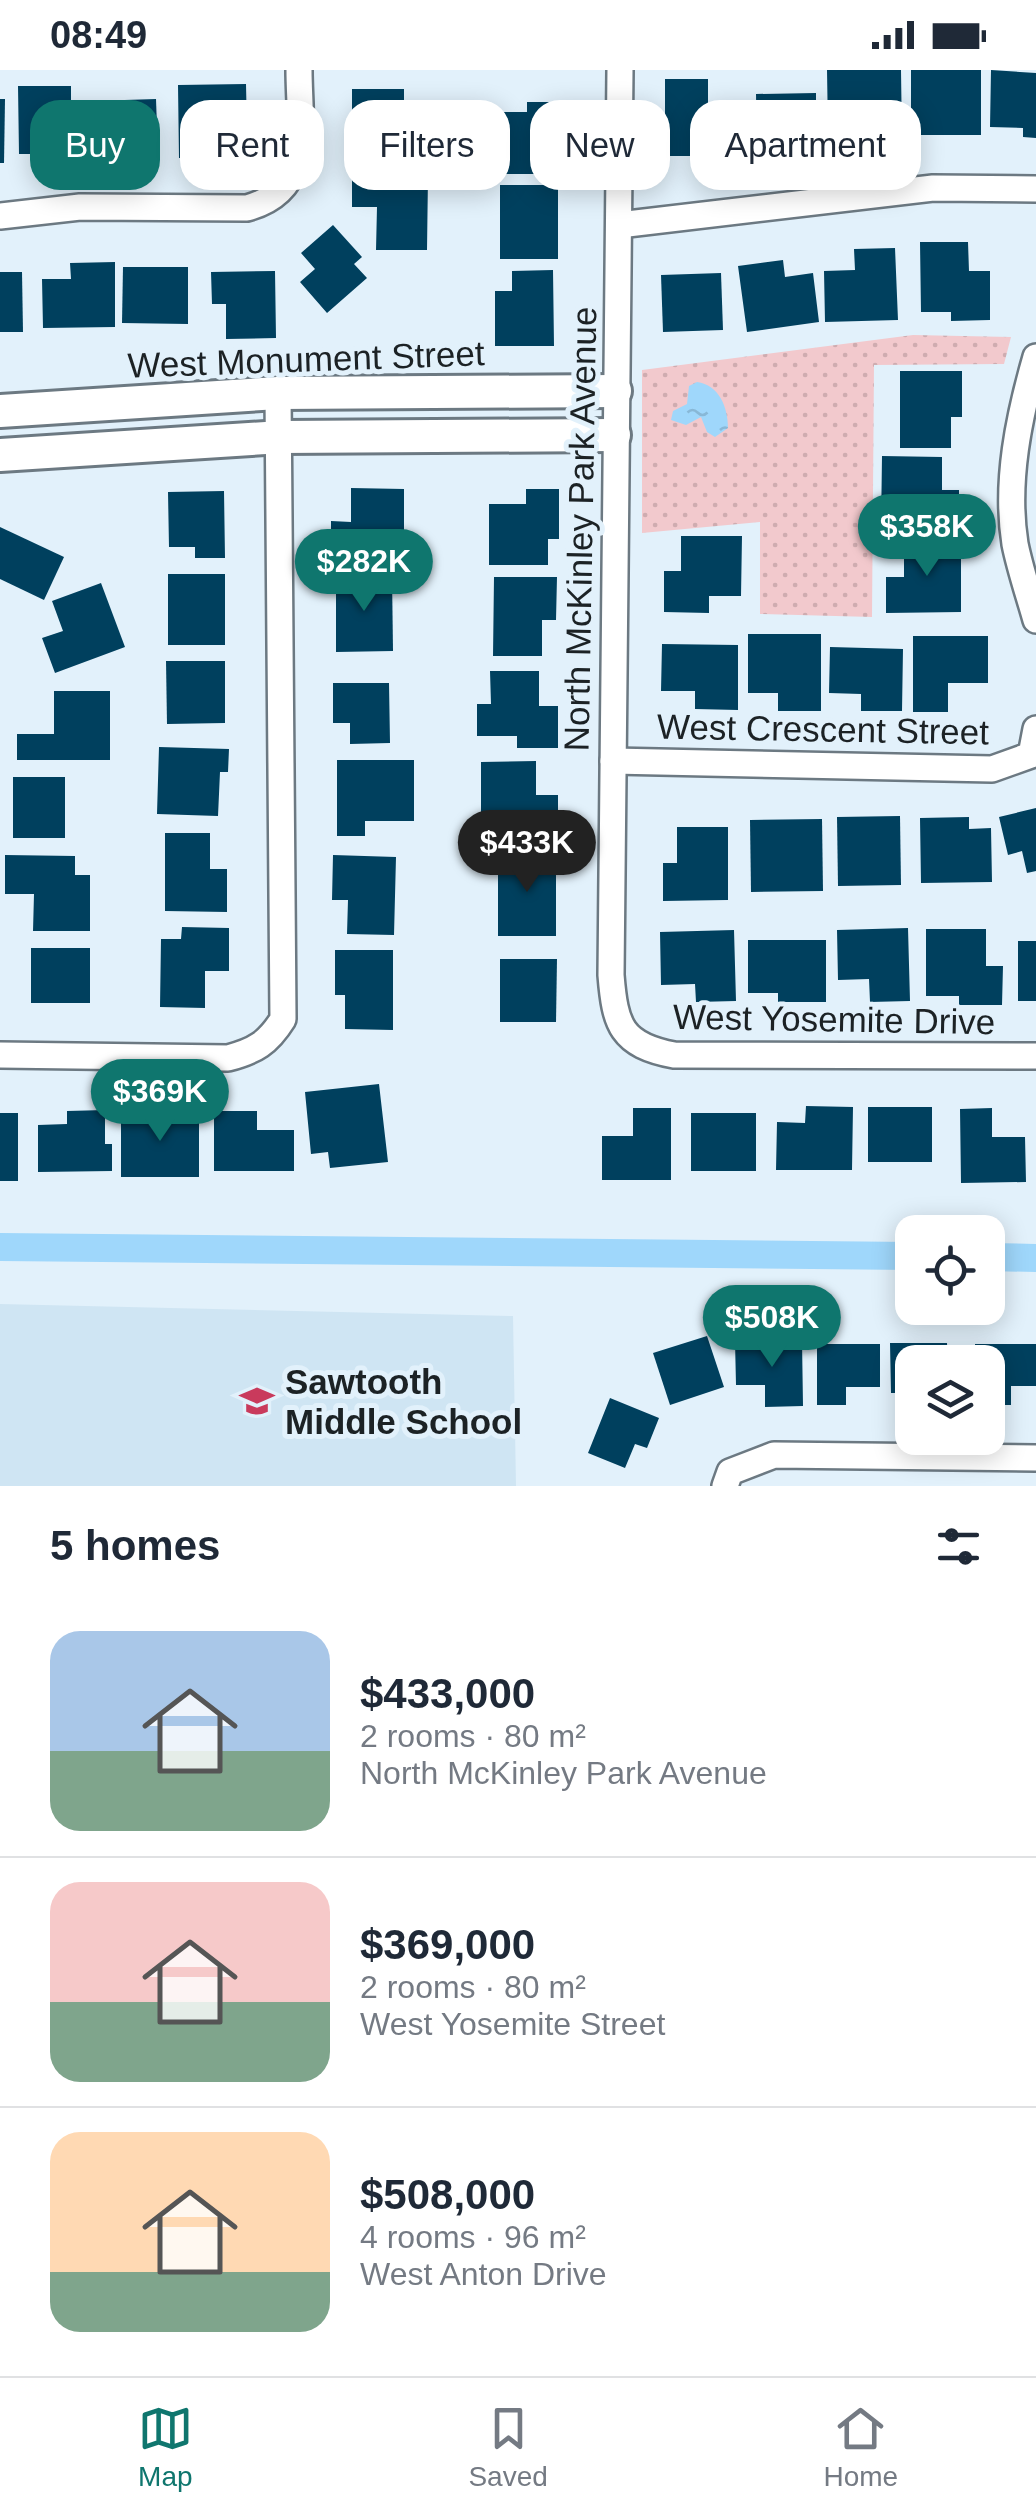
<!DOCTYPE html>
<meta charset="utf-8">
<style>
:root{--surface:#fff;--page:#f2f2f3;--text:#1f2937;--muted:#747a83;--line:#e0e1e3;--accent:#0f766e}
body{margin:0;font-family:Arial,sans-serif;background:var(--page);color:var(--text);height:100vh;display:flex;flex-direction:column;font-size:38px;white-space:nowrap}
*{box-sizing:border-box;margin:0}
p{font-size:32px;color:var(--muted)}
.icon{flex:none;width:55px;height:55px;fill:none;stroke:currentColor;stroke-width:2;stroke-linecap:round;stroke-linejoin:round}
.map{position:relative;height:1416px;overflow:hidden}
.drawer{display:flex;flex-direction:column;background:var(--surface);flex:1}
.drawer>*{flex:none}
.banner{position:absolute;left:30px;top:30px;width:978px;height:90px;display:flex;gap:20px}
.fabs{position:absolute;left:895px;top:1145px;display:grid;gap:20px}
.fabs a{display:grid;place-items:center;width:110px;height:110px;border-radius:20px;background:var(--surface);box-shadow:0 5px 25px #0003;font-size:50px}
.price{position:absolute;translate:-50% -85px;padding:0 22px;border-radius:35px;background:var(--accent);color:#fff;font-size:32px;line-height:65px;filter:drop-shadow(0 2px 5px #0008)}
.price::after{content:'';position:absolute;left:50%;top:60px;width:30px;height:22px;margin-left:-15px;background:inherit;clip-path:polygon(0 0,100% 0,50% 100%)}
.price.active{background:#222;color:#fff}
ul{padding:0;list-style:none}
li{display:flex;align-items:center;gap:30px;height:250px;padding:0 50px}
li+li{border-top:2px solid var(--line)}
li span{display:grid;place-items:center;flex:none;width:280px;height:200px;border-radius:30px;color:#555}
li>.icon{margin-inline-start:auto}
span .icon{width:120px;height:120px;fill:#fffc;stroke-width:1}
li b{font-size:42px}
h2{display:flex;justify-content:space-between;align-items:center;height:120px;padding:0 50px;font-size:42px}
.tag{padding:0 35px;border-radius:30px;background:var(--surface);box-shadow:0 5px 25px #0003;font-size:35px;line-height:90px}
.tag.active{background:var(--accent);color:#fff}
.status{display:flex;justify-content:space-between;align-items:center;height:70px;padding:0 50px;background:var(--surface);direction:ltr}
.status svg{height:28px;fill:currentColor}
.dock{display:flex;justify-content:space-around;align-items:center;height:140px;border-top:2px solid var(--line);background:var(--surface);font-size:28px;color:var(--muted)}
.dock a{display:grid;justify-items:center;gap:5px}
.dock .active{color:var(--accent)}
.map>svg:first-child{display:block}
.built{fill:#cfe5f3}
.grass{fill:url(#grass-dots)}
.water{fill:url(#water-ripples)}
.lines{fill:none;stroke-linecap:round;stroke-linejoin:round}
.canal{stroke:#9fd7fb;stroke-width:28}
.building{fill:#00405e}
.minor-casing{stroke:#6c7982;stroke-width:30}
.tertiary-casing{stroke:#6c7982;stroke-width:38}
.minor{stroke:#fff;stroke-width:25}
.tertiary{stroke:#fff;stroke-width:32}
.labels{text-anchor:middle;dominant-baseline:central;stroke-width:10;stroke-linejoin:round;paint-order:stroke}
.street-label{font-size:35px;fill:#1c2225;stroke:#e2f1fb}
.poi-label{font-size:35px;font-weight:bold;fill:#1c2225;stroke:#e2f1fb;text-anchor:start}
</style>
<div class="status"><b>08:49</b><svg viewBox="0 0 49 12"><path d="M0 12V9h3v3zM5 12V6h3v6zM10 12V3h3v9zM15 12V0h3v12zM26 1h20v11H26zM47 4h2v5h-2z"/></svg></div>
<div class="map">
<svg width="1036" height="1416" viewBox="0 0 1036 1416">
<defs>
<pattern id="grass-dots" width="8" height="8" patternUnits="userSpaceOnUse" patternTransform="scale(2.5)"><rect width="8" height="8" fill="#f2c9cd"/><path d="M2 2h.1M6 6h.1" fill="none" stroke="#cfacb0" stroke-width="1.8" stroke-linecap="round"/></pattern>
<pattern id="water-ripples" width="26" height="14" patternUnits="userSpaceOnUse" patternTransform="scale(2.5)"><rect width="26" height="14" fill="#9fd7fb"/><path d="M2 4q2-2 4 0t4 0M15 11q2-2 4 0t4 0" fill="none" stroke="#88b8d7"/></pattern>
</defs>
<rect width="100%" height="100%" fill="#e2f1fb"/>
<!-- built -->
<polygon class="built" points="0,1234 513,1246 516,1416 0,1416"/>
<!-- grass -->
<polygon class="grass" points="913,265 1011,267 1004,294 874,295 872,547 760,544 760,452 642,463 642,300"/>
<!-- water -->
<path class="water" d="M697 312C719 315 728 337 728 358L715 367 707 362 701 347 686 355 671 350 673 341 687 334 689 316Z"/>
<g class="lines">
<!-- canal -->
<g class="canal">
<polyline points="0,1177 912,1186"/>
<polyline points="988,1187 1036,1188"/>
</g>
</g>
<!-- building -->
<g class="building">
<polygon points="827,0 901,0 902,70 859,70 859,62 828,62"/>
<rect x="911" y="0" width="70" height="65"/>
<polygon points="991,0 1036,3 1036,68 1023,67 1023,58 990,57"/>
<rect x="665" y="9" width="43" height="77"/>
<polygon points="246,14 247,61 210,61 210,88 179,88 178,15"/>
<polygon points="18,16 71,16 71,47 83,47 83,84 19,84"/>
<rect x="352" y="19" width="52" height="60"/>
<polygon points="816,23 816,81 757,81 756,24"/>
<polygon points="0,29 5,29 4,93 0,93"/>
<polygon points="156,29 158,85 94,87 93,31"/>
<polygon points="527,32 560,32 560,76 544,76 544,104 489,104 489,67 503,67 503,42 527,42"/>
<polygon points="352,93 407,93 407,105 428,105 427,180 376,180 377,137 352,137"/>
<rect x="500" y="115" width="58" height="74"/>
<polygon points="333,155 362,187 354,194 367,208 327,243 300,212 315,199 301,183"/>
<polygon points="920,172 968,172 969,201 990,201 990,250 951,251 951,242 921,242"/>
<polygon points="895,178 898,250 825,252 824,201 855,200 854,179"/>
<polygon points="783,190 785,207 813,203 819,252 747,262 738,196"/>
<polygon points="115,192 115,257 43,258 42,209 71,209 70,193"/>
<polygon points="123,197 188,197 188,254 122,253"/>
<polygon points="553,200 554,276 495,276 495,221 512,221 512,201"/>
<polygon points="275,201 276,268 226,269 226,234 212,234 211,202"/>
<polygon points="0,202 22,202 23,262 0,262"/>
<polygon points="721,203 723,260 663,262 661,205"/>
<polygon points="900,301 962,301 962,347 951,347 951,378 900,378"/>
<polygon points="882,386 942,387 942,420 959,420 959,460 881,459"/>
<polygon points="351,418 404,419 404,493 331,492 331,451 351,452"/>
<polygon points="526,419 559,419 559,469 548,469 548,495 489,495 489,434 526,434"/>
<polygon points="224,421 225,488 195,488 195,477 169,477 168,422"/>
<polygon points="0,457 64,487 44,530 0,509"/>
<polygon points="681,466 742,466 741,526 709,526 709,543 664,542 664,501 681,501"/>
<polygon points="904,471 961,471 961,542 886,543 886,507 904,507"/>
<rect x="168" y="504" width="57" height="71"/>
<polygon points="392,505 393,581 336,582 336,506"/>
<polygon points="494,507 557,507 556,550 542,550 542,586 493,586"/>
<polygon points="101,513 125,577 55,603 42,568 63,561 52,531"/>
<polygon points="748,564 821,564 821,641 778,641 778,623 748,623"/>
<polygon points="913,566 988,566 988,613 948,613 948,642 913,642"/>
<polygon points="662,574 738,575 738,640 695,639 695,621 661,621"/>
<polygon points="830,577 903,579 902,641 861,641 861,624 829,623"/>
<polygon points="166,591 225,591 225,653 167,654"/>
<polygon points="490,601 539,601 539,636 558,636 558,678 517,678 517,666 477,666 477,634 491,634"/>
<polygon points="333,613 389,613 390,673 350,674 350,653 333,653"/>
<polygon points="54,621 110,621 110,690 17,690 17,664 54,664"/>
<polygon points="159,677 229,679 228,702 220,702 218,746 157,744"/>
<polygon points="337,690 414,690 414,751 365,751 365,766 337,766"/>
<polygon points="536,691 536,725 558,725 558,765 481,765 481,692"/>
<rect x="13" y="707" width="52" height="61"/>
<polygon points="1036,738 1036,801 1027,803 1022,781 1008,785 999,747"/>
<polygon points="900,746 901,815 838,816 837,747"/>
<polygon points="969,747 969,759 991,758 992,812 921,813 920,748"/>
<polygon points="822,749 823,821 751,822 750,750"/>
<polygon points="677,757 728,757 728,830 663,831 663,793 677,793"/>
<polygon points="165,763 210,763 210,799 227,799 227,842 165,841"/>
<polygon points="556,783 556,866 498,866 498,784"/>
<polygon points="5,785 75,786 75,805 90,805 90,861 33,861 34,824 5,824"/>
<polygon points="333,785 396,787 394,865 347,864 348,830 332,830"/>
<polygon points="182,857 229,858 229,901 205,901 205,938 160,937 161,869 181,869"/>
<polygon points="908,858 910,931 870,932 869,909 838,910 837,860"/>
<polygon points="926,859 986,859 986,896 1003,896 1002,935 959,935 959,926 926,926"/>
<polygon points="734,860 736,931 696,932 695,914 661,915 660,862"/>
<polygon points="748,870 826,870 826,932 778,932 778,923 748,923"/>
<rect x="1018" y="871" width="18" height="60"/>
<rect x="31" y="878" width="59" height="55"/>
<polygon points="335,880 393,880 393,960 345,959 345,925 335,925"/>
<polygon points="500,889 557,889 556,952 500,952"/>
<polygon points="379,1014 388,1092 330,1098 328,1082 311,1084 305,1022"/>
<polygon points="806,1036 853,1037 852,1100 776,1100 777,1052 805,1053"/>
<rect x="868" y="1037" width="64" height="55"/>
<polygon points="633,1038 671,1038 671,1110 602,1110 602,1066 633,1066"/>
<polygon points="992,1038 992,1067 1025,1067 1026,1112 961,1113 960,1039"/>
<polygon points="105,1040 105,1074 112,1074 112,1101 38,1102 38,1055 67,1054 67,1041"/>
<polygon points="214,1041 257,1041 257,1060 294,1060 294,1101 214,1101"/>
<rect x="121" y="1042" width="78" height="65"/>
<rect x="0" y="1043" width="18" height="68"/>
<rect x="691" y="1043" width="65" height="58"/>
<polygon points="707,1266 724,1317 670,1335 653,1283"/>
<polygon points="802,1270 803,1336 765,1337 765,1315 736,1315 735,1271"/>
<polygon points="890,1273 947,1273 948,1292 912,1292 912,1323 891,1323"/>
<polygon points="817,1274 880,1274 880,1317 846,1317 846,1335 817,1335"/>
<polygon points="975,1274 1036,1274 1036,1316 1011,1316 1011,1335 988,1335 988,1292 975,1292"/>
<polygon points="610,1328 659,1348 647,1378 635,1374 625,1398 588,1383"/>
</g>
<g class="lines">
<!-- minor casing -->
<g class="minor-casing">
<g id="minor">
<path d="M620 0 611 905C615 955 621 975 674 985L1036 986"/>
<path d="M0 146 80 137 247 138C314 120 299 55 299 0"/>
<polyline points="619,155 933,118 1036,119"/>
<path d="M1036 287C1019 346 1005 412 1015 474 1020 499 1029 525 1036 550"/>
<polyline points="613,691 992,699 1031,685 1036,659"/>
<path d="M0 985 228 988C255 981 268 973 283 949L278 323"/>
<polyline points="725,1416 730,1402 774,1385 1036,1388"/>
</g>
</g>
<!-- tertiary casing -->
<g class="tertiary-casing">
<g id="tertiary">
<polyline points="0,341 278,323 615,321"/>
<polyline points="0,385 281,367 614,365"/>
</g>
</g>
<!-- minor -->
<use href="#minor" class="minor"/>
<!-- tertiary -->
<use href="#tertiary" class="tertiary"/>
</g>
<!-- icons -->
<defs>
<g id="school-bare" transform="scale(2.7)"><path d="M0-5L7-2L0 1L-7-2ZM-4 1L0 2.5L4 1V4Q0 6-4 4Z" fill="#c93a5c" stroke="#e2f1fb" stroke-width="2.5" paint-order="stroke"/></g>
</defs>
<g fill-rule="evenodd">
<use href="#school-bare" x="257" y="1331"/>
</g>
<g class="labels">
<!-- street labels -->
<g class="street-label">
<text transform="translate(306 289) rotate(-2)">West Monument Street</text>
<text transform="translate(580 459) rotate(-89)">North McKinley Park Avenue</text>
<text transform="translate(823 659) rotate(1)">West Crescent Street</text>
<text transform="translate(834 949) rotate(1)">West Yosemite Drive</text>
</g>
<!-- poi labels -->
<g class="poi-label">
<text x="285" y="1311">Sawtooth<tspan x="285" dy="40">Middle School</tspan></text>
</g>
</g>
</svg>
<div class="fabs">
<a><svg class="icon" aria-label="locate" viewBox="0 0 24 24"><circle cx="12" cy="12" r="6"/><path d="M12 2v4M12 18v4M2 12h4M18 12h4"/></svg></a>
<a><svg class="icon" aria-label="layers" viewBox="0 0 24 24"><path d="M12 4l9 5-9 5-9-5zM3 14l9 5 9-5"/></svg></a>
</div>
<b class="price" style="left:927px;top:509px">$358K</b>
<b class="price" style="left:364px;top:544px">$282K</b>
<b class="price active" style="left:527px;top:825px">$433K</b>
<b class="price" style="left:160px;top:1074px">$369K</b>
<b class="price" style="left:772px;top:1300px">$508K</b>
<div class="banner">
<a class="tag active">Buy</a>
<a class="tag">Rent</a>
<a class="tag">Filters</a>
<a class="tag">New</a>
<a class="tag">Apartment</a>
</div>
</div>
<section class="drawer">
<h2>5 homes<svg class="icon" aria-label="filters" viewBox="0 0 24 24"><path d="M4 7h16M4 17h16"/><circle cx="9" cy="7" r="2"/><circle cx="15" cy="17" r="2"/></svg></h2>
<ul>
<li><span style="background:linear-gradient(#a9c7e8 60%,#7fa58c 0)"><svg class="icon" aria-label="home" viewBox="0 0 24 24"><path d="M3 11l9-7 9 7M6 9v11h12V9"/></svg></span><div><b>$433,000</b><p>2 rooms · 80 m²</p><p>North McKinley Park Avenue</p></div></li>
<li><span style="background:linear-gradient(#f6c9c9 60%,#7fa58c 0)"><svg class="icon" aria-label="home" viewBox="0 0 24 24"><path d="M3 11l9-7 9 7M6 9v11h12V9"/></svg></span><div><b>$369,000</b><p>2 rooms · 80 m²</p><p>West Yosemite Street</p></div></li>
<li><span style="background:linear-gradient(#ffd9b3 70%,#7fa58c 0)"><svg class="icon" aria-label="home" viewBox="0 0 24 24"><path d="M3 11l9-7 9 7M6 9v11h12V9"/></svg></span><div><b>$508,000</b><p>4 rooms · 96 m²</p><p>West Anton Drive</p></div></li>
</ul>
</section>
<nav class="dock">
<a class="active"><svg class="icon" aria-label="map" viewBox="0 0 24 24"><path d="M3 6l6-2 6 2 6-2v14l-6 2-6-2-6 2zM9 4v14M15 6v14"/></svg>Map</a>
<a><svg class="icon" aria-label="saved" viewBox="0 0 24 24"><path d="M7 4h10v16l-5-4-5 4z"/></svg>Saved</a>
<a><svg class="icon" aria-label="home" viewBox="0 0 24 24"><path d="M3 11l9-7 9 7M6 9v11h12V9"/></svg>Home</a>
</nav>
